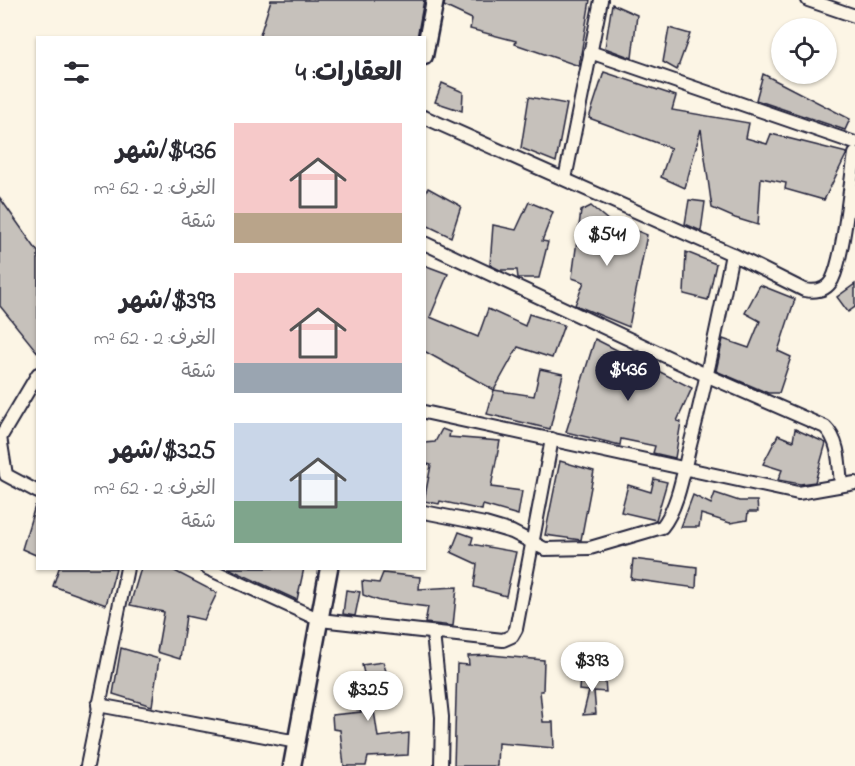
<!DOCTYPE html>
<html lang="ar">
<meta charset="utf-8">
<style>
:root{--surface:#fff;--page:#f2f2f3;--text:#2b2b33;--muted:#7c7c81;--accent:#22223b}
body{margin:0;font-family:"Indie Flower","Playpen Sans Arabic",sans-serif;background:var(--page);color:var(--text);direction:rtl;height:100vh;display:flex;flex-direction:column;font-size:22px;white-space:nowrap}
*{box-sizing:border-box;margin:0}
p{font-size:20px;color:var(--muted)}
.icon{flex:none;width:33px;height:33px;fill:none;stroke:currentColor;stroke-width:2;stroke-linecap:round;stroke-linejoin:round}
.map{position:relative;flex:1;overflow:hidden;direction:ltr}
.sheet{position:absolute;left:36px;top:36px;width:390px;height:534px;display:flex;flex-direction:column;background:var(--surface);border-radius:0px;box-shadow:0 2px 4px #0004;direction:rtl}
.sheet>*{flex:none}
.fabs{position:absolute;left:771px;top:18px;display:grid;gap:12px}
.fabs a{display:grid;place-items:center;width:66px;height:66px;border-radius:50%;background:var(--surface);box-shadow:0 2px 4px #0004;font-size:30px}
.price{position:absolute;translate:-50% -51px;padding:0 14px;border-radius:21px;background:#fff;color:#222;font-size:20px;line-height:39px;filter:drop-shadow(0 2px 3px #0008)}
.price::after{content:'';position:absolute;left:50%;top:36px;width:18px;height:14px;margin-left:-9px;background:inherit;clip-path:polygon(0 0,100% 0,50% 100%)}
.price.active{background:var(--accent);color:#fff}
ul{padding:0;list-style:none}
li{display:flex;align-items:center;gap:18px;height:150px;padding:0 24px}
li span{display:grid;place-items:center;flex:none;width:168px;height:120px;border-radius:0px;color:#555}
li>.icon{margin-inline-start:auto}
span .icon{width:72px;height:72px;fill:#fffc;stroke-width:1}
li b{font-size:26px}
h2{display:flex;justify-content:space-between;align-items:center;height:72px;padding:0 24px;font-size:26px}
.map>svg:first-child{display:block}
.building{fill:#c6c1bb;stroke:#22223b;stroke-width:1.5}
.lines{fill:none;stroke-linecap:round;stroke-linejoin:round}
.minor-casing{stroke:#22223b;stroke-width:16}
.tertiary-casing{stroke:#22223b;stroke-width:21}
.minor{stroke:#fcf5e5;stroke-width:12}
.tertiary{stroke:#fcf5e5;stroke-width:16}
</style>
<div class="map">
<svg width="855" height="766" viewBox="0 0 855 766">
<rect width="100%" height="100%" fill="#fcf5e5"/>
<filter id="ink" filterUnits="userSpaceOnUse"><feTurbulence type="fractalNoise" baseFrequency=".0167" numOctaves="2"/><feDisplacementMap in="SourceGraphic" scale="12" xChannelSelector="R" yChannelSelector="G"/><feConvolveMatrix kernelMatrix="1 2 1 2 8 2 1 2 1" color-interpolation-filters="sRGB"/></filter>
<g filter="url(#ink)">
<!-- building -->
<g class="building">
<polygon points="271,0 424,0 417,38 259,38"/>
<polygon points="445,0 590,0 579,66 515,44 516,41 470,29 472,19 444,6"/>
<polygon points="612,4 637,15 632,58 605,48"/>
<polygon points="669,28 690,34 677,70 663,62"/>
<polygon points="604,72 676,96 672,110 749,123 746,138 767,144 771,134 847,153 824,200 785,189 786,183 761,178 758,225 735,218 712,208 701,129 685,188 661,177 671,148 589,118"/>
<polygon points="763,74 850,119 845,130 756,100"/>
<polygon points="442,83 463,92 462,111 435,102"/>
<polygon points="529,97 567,104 556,162 521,148"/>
<polygon points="428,188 461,206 451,237 424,224 424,195"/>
<polygon points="0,198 38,252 38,353 0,306"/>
<polygon points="689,200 705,202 701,231 685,224"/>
<polygon points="529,202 553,212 542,241 548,242 539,278 518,278 517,270 500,270 490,265 493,225 516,230"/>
<polygon points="591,206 627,236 630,228 647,235 629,327 575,305 584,282 572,278 581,211"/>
<polygon points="686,252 716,264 708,300 684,294"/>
<polygon points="424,265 448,274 430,317 478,337 488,309 525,326 529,314 564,325 552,358 518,347 494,390 424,351"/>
<polygon points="855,284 855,307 848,312 837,297"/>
<polygon points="760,285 795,299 778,351 791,357 779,393 768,393 716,371 723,339 749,348 760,321 745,313"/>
<polygon points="595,339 692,388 677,421 681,422 675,458 653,453 655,446 621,439 620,445 566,432"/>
<polygon points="540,369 563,374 550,429 487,414 494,390 534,396"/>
<polygon points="442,429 450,432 449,437 500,441 491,487 522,491 518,515 483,505 482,510 440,501 439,504 424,501 431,465 424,463 424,443 435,442"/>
<polygon points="795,429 826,443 815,482 800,484 778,480 782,470 763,464 778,435 793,441"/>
<polygon points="560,461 594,471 581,540 545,535"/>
<polygon points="654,479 667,482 656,520 621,512 628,485 651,492"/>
<polygon points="715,493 739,501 757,501 758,512 748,512 747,520 730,523 701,514 699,527 681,527 693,495 711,504"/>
<polygon points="35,506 38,507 38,556 22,549"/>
<polygon points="459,532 473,537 471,544 516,552 506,596 474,587 477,564 451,552"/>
<polygon points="633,559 697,567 696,588 631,579"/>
<polygon points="59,568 116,568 106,605 53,586"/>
<polygon points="141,568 169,568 217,593 204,620 186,616 180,659 157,652 164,612 130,605"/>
<polygon points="228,568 304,568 297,600"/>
<polygon points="383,573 420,577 419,589 457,587 453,626 425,623 428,607 380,601 363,595 362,581 379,583"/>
<polygon points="346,590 360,592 355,616 343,614"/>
<polygon points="121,648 159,659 152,706 113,694"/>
<polygon points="491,655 544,660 543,691 540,691 543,722 553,722 554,748 498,743 497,766 454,766 457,664 469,665 468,656"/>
<polygon points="383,662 393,692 372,697 378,737 409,733 408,755 368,757 366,766 344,766 340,730 333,729 332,715 361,712 347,685 366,682 362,665"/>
<polygon points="580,678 605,680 606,692 594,691 596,714 583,715 589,691 579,690"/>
</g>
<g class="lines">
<!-- minor casing -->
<g class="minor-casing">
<g id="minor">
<polyline points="808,0 855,16"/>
<polyline points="590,52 855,143"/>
<path d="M424 117 732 254 804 290C815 292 826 291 832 280 844 256 850 184 855 154"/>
<polyline points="565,179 601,0"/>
<path d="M424 243 708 376 825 427C840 441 839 466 841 485"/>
<polyline points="424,412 798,493 855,483"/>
<polyline points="0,437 6,475 38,492"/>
<polyline points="0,438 38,374"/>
<path d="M424 512 485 524 512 532 545 549 590 548 662 527C678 507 683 474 689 449 706 384 719 319 732 254"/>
<polyline points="207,568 320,620 503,640 512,636 516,629 552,439"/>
<polyline points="433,634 442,717 441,766"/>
<polyline points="98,705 297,742"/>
<polyline points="87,766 127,568"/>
</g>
</g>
<!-- tertiary casing -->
<g class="tertiary-casing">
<g id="tertiary">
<polyline points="424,56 435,0"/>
<polyline points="292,766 329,568"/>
</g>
</g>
<!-- minor -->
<use href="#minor" class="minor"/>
<!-- tertiary -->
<use href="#tertiary" class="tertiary"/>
</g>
</g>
</svg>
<div class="fabs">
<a><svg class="icon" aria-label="locate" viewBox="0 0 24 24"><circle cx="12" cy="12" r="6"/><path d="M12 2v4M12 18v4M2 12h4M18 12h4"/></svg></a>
</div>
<b class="price" style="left:607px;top:267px">$541</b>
<b class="price active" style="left:628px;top:402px">$436</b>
<b class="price" style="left:592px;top:693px">$393</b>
<b class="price" style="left:368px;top:722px">$325</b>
<section class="sheet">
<h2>العقارات: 4<svg class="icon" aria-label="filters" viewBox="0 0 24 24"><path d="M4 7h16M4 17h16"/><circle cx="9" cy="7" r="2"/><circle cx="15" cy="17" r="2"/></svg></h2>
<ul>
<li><span style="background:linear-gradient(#f6c9c9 75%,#b9a48a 0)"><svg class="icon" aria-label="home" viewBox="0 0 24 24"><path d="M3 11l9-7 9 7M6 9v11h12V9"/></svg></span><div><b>$436/شهر</b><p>الغرف: 2 · 62 m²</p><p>شقة</p></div></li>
<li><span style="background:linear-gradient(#f6c9c9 75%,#9aa5b1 0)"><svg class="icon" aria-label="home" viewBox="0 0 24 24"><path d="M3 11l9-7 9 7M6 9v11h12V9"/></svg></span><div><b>$393/شهر</b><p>الغرف: 2 · 62 m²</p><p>شقة</p></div></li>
<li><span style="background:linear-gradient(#c9d6e8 65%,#7fa58c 0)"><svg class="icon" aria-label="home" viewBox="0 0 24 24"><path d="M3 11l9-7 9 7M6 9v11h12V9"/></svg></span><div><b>$325/شهر</b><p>الغرف: 2 · 62 m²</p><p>شقة</p></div></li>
</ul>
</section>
</div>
